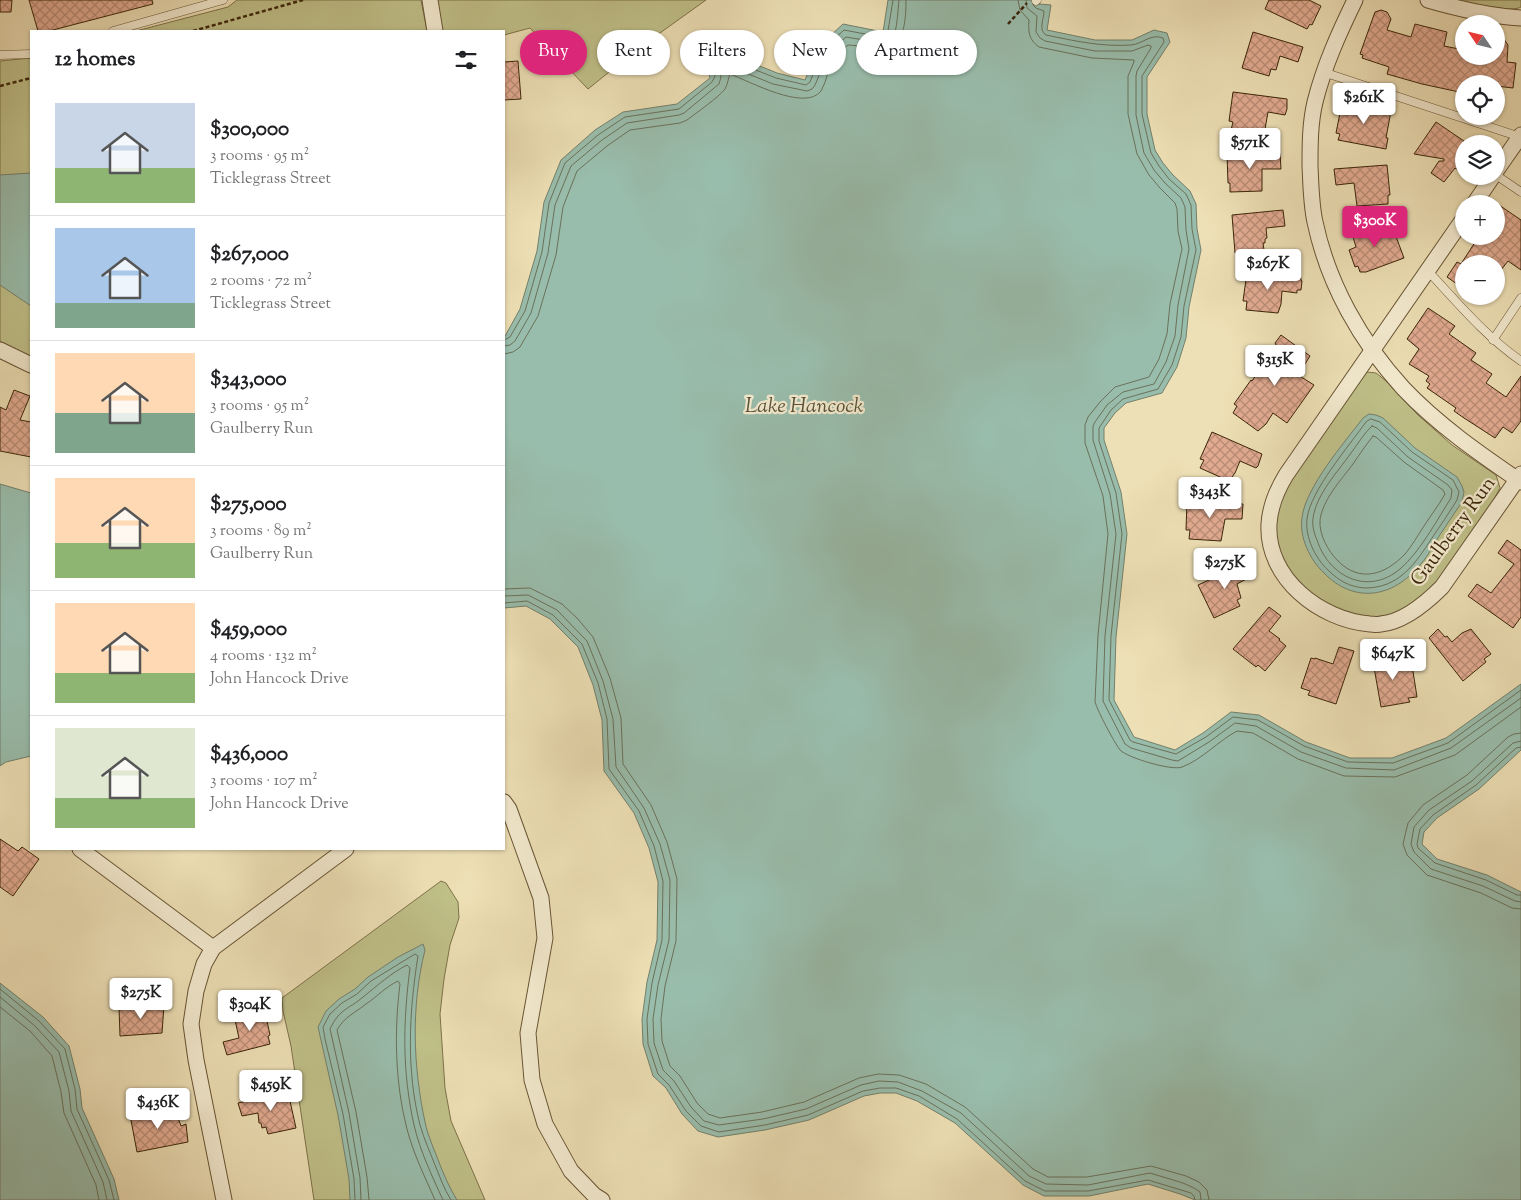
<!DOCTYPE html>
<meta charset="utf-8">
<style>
:root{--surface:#fff;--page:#f2f2f2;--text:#202124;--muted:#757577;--line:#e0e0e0;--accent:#db2777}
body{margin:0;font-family:"Sorts Mill Goudy",serif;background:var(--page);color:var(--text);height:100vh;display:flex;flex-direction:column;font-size:19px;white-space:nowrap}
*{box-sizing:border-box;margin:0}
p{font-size:16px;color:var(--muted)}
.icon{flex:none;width:28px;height:28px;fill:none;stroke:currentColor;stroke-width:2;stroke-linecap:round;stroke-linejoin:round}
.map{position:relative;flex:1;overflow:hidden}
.side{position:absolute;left:30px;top:30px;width:475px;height:820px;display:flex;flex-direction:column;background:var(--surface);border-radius:0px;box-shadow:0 1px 4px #0004}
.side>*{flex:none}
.top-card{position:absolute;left:520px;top:30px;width:475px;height:45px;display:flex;gap:10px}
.needle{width:32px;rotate:305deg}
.buttons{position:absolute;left:1455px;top:15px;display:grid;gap:10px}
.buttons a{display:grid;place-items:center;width:50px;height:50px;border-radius:50%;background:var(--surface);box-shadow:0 1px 4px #0004;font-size:25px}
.price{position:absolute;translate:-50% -42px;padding:0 11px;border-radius:5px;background:#fff;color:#222;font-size:16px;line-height:32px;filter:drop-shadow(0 1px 2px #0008)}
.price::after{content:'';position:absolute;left:50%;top:30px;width:15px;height:11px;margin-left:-8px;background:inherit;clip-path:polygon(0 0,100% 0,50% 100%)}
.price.active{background:var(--accent);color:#fff}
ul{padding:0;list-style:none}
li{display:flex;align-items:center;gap:15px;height:125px;padding:0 25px}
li+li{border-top:1px solid var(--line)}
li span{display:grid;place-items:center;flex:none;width:140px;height:100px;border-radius:0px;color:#555}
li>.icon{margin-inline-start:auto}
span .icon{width:60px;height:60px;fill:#fffc;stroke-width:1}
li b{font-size:21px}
h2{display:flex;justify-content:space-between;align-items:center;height:60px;padding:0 25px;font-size:21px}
.tag{padding:0 18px;border-radius:22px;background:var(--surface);box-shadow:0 1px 4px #0004;font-size:18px;line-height:45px}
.tag.active{background:var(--accent);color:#fff}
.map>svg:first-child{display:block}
.park{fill:#c0c089;stroke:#7e7249}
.water{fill:#99bdac;stroke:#73806b}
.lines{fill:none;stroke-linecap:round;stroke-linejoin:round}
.shore{stroke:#6a715a;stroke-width:1}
.building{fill:url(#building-cross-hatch);stroke:#3b2509}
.lane-casing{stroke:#685434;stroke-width:9}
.street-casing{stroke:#685434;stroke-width:17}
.path{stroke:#3b2509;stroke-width:2.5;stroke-dasharray:4 2.5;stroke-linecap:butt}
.lane{stroke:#f4ebd0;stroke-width:8}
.street{stroke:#f4ebd0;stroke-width:15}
.labels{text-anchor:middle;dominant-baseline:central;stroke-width:4.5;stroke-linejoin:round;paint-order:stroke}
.street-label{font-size:20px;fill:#3b2509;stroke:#f4ebd0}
.water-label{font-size:21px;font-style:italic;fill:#57533a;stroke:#f4ebd0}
</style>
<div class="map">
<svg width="1521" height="1200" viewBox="0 0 1521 1200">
<defs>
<pattern id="building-cross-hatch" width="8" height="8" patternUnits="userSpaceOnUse" patternTransform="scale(1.25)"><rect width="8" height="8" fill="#e3ac93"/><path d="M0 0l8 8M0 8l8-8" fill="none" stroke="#b98c76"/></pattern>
</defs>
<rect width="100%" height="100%" fill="#eee0b6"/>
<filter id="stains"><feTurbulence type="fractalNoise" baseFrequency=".004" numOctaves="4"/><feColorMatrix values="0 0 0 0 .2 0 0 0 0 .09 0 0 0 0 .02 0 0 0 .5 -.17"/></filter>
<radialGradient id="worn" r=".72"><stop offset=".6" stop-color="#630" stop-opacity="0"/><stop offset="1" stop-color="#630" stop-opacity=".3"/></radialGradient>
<!-- park -->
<g class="park">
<polygon points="237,0 421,0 427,31 136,31 228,7"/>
<polygon points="435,0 706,0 639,48 588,89 530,28 504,35 504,31 441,31"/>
<path d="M1458 0H1521V7C1512 13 1470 3 1458 0Z"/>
<polygon points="31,58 31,357 0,341 0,61"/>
<polygon points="1367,372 1376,373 1386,381 1418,415 1452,445 1496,475 1500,488 1492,503 1443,574 1431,589 1414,604 1389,615 1366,618 1317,601 1287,572 1275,538 1275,515 1294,472 1360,377"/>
<polygon points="441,881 446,883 458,902 459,918 450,945 444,979 440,1014 445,1088 451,1121 485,1200 314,1200 291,1046 283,1011 282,998"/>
</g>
<!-- water -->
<g class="water">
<polygon points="888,0 1033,0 1039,4 1051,5 1047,30 1095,40 1132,40 1154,30 1167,33 1170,42 1147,77 1147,114 1155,150 1163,163 1173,175 1190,191 1196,204 1197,229 1201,250 1189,307 1186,338 1177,367 1162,393 1126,403 1115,413 1104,428 1104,440 1121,492 1127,534 1116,637 1114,700 1134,737 1175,750 1203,733 1231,712 1259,715 1306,742 1350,758 1392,758 1446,738 1521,684 1521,750 1479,789 1437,818 1424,832 1422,844 1437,859 1487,875 1521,892 1521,1200 1195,1200 1180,1194 1148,1184 1089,1196 1044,1196 1023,1185 955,1123 917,1101 896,1093 880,1093 864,1096 809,1120 765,1130 718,1137 698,1131 682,1114 666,1088 653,1076 643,1044 642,1019 647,982 657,940 658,882 649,848 634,813 604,771 602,720 593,685 578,647 550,619 526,606 504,608 504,338 520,309 537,251 544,202 561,160 595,130 623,112 677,104 710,78 703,44 709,36 745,60 777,73 805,80 819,46 843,24 883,32"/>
<polygon points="31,173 31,306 0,285 0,175"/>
<path d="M1369 414 1376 415 1383 418 1415 448 1457 477 1462 486 1464 492 1462 502C1452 517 1442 531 1433 546 1429 553 1425 560 1420 565 1393 598 1354 604 1324 573 1310 560 1299 537 1302 518 1305 488 1344 443 1363 418Z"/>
<polygon points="0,484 31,493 31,756 6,762 0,766"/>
<path d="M423 944 425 950C411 1006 413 1066 425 1122 428 1137 435 1151 440 1165 445 1177 450 1189 457 1200H350L349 1179 338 1115 318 1027 326 1011 339 999 355 989 368 977 398 957Z"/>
<polygon points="0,983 43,1017 69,1046 80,1089 82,1108 114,1179 119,1200 0,1200"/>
</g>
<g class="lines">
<!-- shore -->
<g class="shore">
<path d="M1018 0 1020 10 1029 20C1028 32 1029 40 1039 47L1092 58 1134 60V62L1128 76V114L1137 154 1149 175 1160 188 1175 203 1177 209 1178 231 1182 249 1170 304 1167 334 1159 359 1149 377 1115 387 1100 402 1088 417 1085 425V443L1103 496 1108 534 1098 635 1095 702C1098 712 1114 742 1120 750 1128 758 1172 771 1182 767 1203 759 1218 741 1237 731L1253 733 1298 759 1344 776 1395 777 1455 755 1521 707"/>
<polyline points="1026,0 1027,8 1037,16 1036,32 1040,38 1045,41 1095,51 1132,51 1148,45 1151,46 1151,48 1137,71 1136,76 1136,115 1144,153 1154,170 1165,183 1181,198 1185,207 1186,230 1189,249 1178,305 1175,336 1166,362 1154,384 1123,392 1107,405 1095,422 1093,426 1093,440 1110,494 1116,534 1105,636 1103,701 1125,744 1131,748 1172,760 1178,761 1209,742 1235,723 1256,726 1301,752 1346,768 1394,770 1451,748 1521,698"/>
<path d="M1033 5 1036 8 1044 11C1044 19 1038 30 1046 35 1075 41 1102 47 1131 45 1143 44 1151 33 1163 38L1164 42 1142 76V114L1151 153 1159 166 1169 179 1186 194 1191 205 1192 229 1196 250 1184 306 1181 337 1172 365 1158 389 1123 399 1111 410 1099 428V441L1116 493 1122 534 1111 636 1109 700 1130 740 1133 742 1176 754 1206 737 1233 717 1258 720 1304 746 1348 762 1393 763 1448 743 1521 690"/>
<polyline points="504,340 510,337 525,311 542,252 549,203 565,163 598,135 625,117 679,109 712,82 715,76 708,46 710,44 712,44 743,65 776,78 806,85 810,82 823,49 844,30 881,37 887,35 888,31 893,0"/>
<path d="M504 346 510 345 515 341 531 313 548 253 555 205 571 166 602 140 627 123 679 115 684 113 719 84 721 77 718 60 719 58 741 71 773 84 807 91 812 89 815 85 829 52 846 37 882 43C886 43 890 42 893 38 897 31 898 9 899 0"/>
<path d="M504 354 513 352 520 347 538 316 556 255 563 207 577 171 607 146 630 130 680 123 687 120C696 113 718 98 725 89 728 84 728 78 730 74 749 81 805 112 821 91 827 81 828 68 834 58 837 53 844 49 848 45 859 45 869 49 880 50 905 53 906 17 906 0"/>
<path d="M1371 419 1380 422 1412 452 1453 480 1459 492 1457 500C1449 513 1440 526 1432 538 1415 564 1399 588 1365 588 1350 587 1339 581 1328 570 1315 558 1305 537 1307 519 1310 491 1349 446 1366 422Z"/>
<path d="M1372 426 1377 428 1408 457 1448 485 1452 490 1451 498C1437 520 1420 552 1400 569 1368 596 1329 577 1317 540 1314 533 1312 526 1313 518 1317 493 1337 473 1351 453 1358 444 1364 433 1372 426Z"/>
<path d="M1373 436 1376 437 1404 462 1443 490 1445 494C1439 505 1431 515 1424 526 1418 535 1412 546 1405 554 1385 575 1360 583 1338 561 1328 551 1319 535 1320 520 1323 499 1341 480 1353 464 1359 455 1366 445 1373 436Z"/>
<polyline points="504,589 530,588 562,604 577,618 593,637 610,678 621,718 623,764 651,805 667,842 677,879 676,941 665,986 661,1019 662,1041 670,1066 680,1076 697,1103 708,1114 720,1118 762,1112 804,1102 859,1078 878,1074 899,1075 926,1084 965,1107 1033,1169 1048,1177 1087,1177 1151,1166 1186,1176 1199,1182 1207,1190 1209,1200"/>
<polyline points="504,596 528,595 557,610 587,641 603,681 613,719 616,767 644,808 660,844 670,880 669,940 658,985 653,1019 654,1043 663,1070 674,1081 691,1107 704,1121 719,1125 763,1119 806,1109 861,1085 879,1081 898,1082 922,1091 961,1113 1029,1176 1046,1184 1088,1185 1150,1173 1183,1183 1194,1188 1200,1192 1201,1200"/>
<polyline points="504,603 527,601 553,615 582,644 598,683 607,719 609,769 639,811 654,846 663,881 662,940 652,983 647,1019 648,1044 658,1074 669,1085 686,1111 701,1126 719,1132 765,1125 808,1115 863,1091 880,1088 896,1088 919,1096 957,1119 1025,1181 1045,1191 1088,1191 1148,1180 1191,1193 1194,1196 1195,1200"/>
<polyline points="1521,733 1514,734 1508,737 1467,775 1423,805 1408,823 1403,844 1407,855 1427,875 1481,893 1512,908 1521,909"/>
<polyline points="1521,741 1513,743 1472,781 1429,810 1414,827 1411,844 1414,852 1431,869 1483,886 1515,901 1521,902"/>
<polyline points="1521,747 1516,748 1476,785 1433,815 1420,829 1417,844 1418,848 1435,863 1486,880 1517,895 1521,895"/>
<polyline points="0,989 39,1021 65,1049 75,1089 77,1109 109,1180 114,1200"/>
<polyline points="0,997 35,1026 59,1052 69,1091 71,1111 103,1182 107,1200"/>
<polyline points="0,1007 30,1031 52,1056 61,1092 64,1113 96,1185 99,1200"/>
<path d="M355 1200 354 1179 343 1114 325 1039 323 1027 330 1014 342 1003 357 994 371 981 415 954 418 956C409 1012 406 1070 420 1125 424 1139 430 1152 435 1165 440 1177 444 1189 451 1200"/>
<path d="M361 1200 360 1178 349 1113 330 1029C340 1008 348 1010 363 997 377 986 391 973 407 965L410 968C403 1022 402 1071 414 1125 420 1151 432 1176 443 1200"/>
<path d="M369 1200 367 1177 356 1112 337 1030C344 1017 355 1013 366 1004 378 996 384 988 398 981L400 984C394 1031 395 1083 407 1129 413 1153 425 1177 435 1200"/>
</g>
</g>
<!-- building -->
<g class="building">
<polygon points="0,0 12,0 11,12 0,12"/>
<polygon points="29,0 152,0 153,4 49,31 38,31"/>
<polygon points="1269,0 1309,0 1321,6 1312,25 1310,24 1307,29 1265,9"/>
<polygon points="1381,10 1387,12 1391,19 1387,30 1411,37 1415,24 1447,32 1444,46 1464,50 1464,56 1496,56 1496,28 1508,45 1507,62 1516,63 1513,88 1496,86 1496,84 1464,84 1464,93 1422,84 1387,74 1389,67 1362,58 1363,55 1360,54 1375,12"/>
<polygon points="1253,32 1303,47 1298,62 1280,56 1276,70 1271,69 1269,76 1242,68"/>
<polygon points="518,61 521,99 504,100 504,62"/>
<polygon points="1233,92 1287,99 1287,109 1285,115 1268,112 1264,135 1231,130 1233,122 1229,121"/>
<polygon points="1352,97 1367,100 1366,106 1391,111 1386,138 1388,138 1386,149 1338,140 1340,134 1336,133 1340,113 1348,115"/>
<polygon points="1436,122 1464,141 1464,174 1455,168 1444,182 1431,173 1439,161 1444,161 1444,159 1414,154"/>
<polygon points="1280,153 1281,169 1262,169 1262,191 1230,192 1230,183 1228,183 1227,154"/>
<polygon points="1387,165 1390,195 1388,195 1388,204 1357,206 1354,183 1336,185 1334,169"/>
<polygon points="1496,203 1521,220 1521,270 1508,261 1501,270 1496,267 1496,264 1461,264 1464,266 1464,289 1447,277 1457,262 1461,264 1479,236 1496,236"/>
<polygon points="1283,210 1285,226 1266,228 1267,238 1265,239 1265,243 1263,243 1264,250 1235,253 1232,215"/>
<polygon points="1391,223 1404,258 1366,272 1360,272 1358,266 1355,267 1349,250 1356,247 1351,230 1365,225 1367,231"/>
<polygon points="1247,272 1301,278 1301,280 1302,281 1301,290 1297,290 1297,293 1282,291 1281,304 1278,313 1246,310 1247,301 1243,301"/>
<polygon points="1428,308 1455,326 1449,334 1476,353 1471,360 1492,374 1486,383 1506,397 1521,376 1521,421 1512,433 1503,427 1495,438 1464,418 1454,411 1456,408 1427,388 1430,384 1426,381 1429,376 1409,364 1419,349 1407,339"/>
<polygon points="1281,335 1310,356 1298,375 1314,385 1287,423 1273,413 1266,424 1258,431 1233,413 1237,406 1234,404 1251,380 1252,381 1276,345 1275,343"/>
<polygon points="14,390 30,396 20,420 31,422 31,457 0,451 0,407 6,410"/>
<polygon points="1212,432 1262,454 1258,466 1256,468 1240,461 1235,473 1229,481 1200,468 1204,460 1200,459"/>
<polygon points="1187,501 1243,504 1242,519 1225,519 1221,541 1189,539 1190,530 1186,530"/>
<polygon points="1507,540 1521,550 1521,617 1513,628 1468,596 1477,584 1491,593 1514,564 1498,553"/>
<polygon points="1246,563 1252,576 1237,584 1241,598 1237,600 1240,606 1214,618 1198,585"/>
<polygon points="1269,607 1281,616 1269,631 1280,639 1279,640 1286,646 1265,671 1258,665 1256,667 1233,649"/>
<polygon points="1438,629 1445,637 1447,636 1452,642 1462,633 1471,629 1491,654 1484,659 1486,662 1463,681 1429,638"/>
<polygon points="1339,647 1354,651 1336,704 1308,695 1310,691 1301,688 1311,658 1315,659 1315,658 1333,664"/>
<polygon points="1386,650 1390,667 1406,664 1408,666 1412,665 1417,697 1408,698 1410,702 1381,707 1372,656 1376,657 1375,652"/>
<polygon points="0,839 18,851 22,847 39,859 13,896 0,887"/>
<polygon points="164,1005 162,1033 120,1036 119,1007"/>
<polygon points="264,1007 270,1035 268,1036 270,1044 227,1055 223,1042 239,1038 235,1020 237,1019 236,1016"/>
<polygon points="288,1092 296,1128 268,1134 266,1127 262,1128 261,1123 259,1123 258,1113 242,1116 238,1103"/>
<polygon points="174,1107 181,1126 186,1124 188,1142 137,1152 130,1115"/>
</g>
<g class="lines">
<!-- lane casing -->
<g class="lane-casing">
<g id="lane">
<polyline points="1036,1 1037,0"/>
<polyline points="113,31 223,0"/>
<polyline points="0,55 31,54"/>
<polyline points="1323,72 1520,137"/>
<polyline points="1496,175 1521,192"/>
<path d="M1427 270C1458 303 1484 335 1521 361"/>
<polyline points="1493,340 1521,298"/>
</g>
</g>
<!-- street casing -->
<g class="street-casing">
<g id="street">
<polyline points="430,0 435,31"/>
<path d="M1355 0C1339 33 1324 66 1315 102 1310 123 1310 145 1310 166 1311 185 1311 204 1315 222 1328 284 1361 342 1403 388 1438 425 1480 454 1521 482"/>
<path d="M1428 0C1459 9 1489 16 1521 18"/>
<polyline points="1496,171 1521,135"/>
<polyline points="1474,204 1493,176"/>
<path d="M1464 218 1286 475C1277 490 1270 506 1269 524 1266 578 1320 620 1370 624 1373 624 1377 625 1381 624 1404 622 1426 603 1442 587L1521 474"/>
<polyline points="0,350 31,365"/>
<polyline points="504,802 509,809 541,898 545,938 528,1033 532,1080 545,1124 571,1171 594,1195 602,1200"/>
<polyline points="80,849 213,948"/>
<polyline points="224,1200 196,1060 191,1024 196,991 204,964 213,948 346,849"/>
</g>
</g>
<!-- path -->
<g class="path">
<polyline points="1008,24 1027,3"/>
<polyline points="193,31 303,0"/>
<polyline points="0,86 31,78"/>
</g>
<!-- lane -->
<use href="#lane" class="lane"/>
<!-- street -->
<use href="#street" class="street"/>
</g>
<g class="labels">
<!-- street labels -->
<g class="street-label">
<text transform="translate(1454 532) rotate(-54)">Gaulberry Run</text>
</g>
<!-- water labels -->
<g class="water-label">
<text x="804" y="407">Lake Hancock</text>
</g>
</g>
<rect width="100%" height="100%" filter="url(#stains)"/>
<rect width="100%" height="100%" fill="url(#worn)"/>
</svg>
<div class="buttons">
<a><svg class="needle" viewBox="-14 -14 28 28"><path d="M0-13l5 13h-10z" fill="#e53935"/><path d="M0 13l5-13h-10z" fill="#757577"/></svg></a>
<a><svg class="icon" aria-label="locate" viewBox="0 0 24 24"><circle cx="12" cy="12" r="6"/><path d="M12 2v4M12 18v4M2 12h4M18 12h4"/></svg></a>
<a><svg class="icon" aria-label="layers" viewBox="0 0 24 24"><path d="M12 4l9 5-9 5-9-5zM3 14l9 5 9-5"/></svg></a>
<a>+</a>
<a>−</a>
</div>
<b class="price" style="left:1364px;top:125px">$261K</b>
<b class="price" style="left:1250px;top:170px">$571K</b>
<b class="price active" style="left:1375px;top:248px">$300K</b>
<b class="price" style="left:1268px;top:291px">$267K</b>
<b class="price" style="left:1275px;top:387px">$315K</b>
<b class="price" style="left:1210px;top:519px">$343K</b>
<b class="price" style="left:1225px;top:590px">$275K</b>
<b class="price" style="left:1393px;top:681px">$647K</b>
<b class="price" style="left:141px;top:1020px">$275K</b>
<b class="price" style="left:250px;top:1032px">$304K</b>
<b class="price" style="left:271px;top:1112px">$459K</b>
<b class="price" style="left:158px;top:1130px">$436K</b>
<div class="top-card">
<a class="tag active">Buy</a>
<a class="tag">Rent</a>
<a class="tag">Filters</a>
<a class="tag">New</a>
<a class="tag">Apartment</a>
</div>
<section class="side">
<h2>12 homes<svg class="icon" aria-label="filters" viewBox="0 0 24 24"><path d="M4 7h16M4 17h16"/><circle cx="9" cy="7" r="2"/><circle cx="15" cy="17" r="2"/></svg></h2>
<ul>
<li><span style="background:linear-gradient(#c9d6e8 65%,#8fb573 0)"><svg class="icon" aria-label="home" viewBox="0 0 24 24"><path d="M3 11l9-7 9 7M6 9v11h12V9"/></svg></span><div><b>$300,000</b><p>3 rooms · 95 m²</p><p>Ticklegrass Street</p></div></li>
<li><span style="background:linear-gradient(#a9c7e8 75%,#7fa58c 0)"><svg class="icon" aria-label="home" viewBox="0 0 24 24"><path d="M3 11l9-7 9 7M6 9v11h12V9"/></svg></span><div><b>$267,000</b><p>2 rooms · 72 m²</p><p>Ticklegrass Street</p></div></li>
<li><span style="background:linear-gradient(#ffd9b3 60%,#7fa58c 0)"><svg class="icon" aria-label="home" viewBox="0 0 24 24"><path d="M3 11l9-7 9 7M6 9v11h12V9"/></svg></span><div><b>$343,000</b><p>3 rooms · 95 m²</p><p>Gaulberry Run</p></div></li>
<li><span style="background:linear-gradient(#ffd9b3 65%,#8fb573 0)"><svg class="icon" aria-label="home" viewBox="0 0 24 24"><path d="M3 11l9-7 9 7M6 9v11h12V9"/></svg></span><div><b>$275,000</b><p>3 rooms · 89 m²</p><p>Gaulberry Run</p></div></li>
<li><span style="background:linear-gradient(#ffd9b3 70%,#8fb573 0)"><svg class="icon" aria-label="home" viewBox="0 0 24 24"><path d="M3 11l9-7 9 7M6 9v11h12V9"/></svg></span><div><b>$459,000</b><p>4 rooms · 132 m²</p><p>John Hancock Drive</p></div></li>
<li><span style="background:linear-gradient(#dfe7d0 70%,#8fb573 0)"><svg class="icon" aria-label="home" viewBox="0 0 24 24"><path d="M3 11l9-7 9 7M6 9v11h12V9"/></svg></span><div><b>$436,000</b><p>3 rooms · 107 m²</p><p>John Hancock Drive</p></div></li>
</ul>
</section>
</div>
